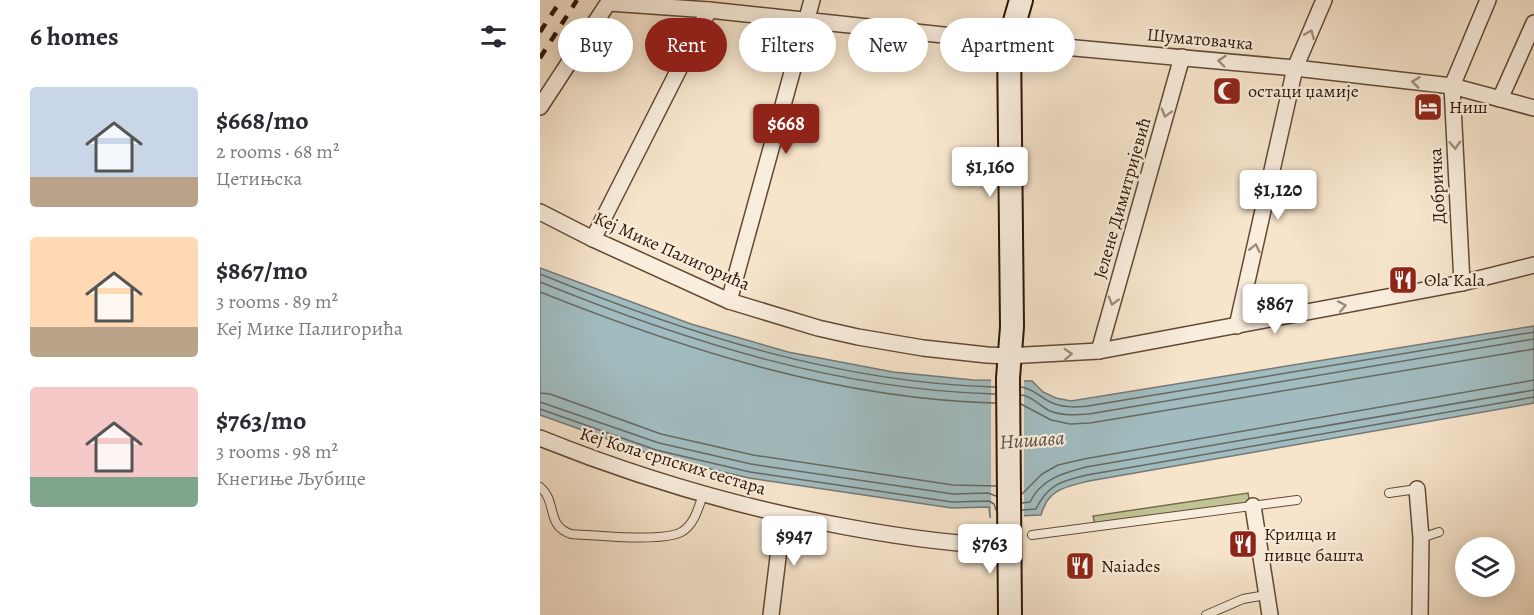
<!DOCTYPE html>
<meta charset="utf-8">
<style>
:root{--surface:#fff;--page:#f7f7f7;--text:#2b2b33;--muted:#7c7c81;--accent:#8f2418}
body{margin:0;font-family:Alegreya,serif;background:var(--page);color:var(--text);height:100vh;display:flex;flex-direction:column;font-size:22px;white-space:nowrap}
*{box-sizing:border-box;margin:0}
p{font-size:20px;color:var(--muted)}
.icon{flex:none;width:33px;height:33px;fill:none;stroke:currentColor;stroke-width:2;stroke-linecap:round;stroke-linejoin:round}
.map{position:relative;flex:1;overflow:hidden}
.panel{display:flex;flex-direction:column;background:var(--surface);width:540px}
.panel>*{flex:none}
.hud{position:absolute;left:18px;top:18px;width:570px;height:54px;display:flex;gap:12px}
.buttons{position:absolute;left:915px;top:537px;display:grid;gap:12px}
.buttons a{display:grid;place-items:center;width:60px;height:60px;border-radius:50%;background:var(--surface);box-shadow:0 3px 15px #0003;font-size:30px}
.price{position:absolute;translate:-50% -51px;padding:0 14px;border-radius:6px;background:#fff;color:#222;font-size:20px;line-height:39px;filter:drop-shadow(0 2px 3px #0008)}
.price::after{content:'';position:absolute;left:50%;top:36px;width:18px;height:14px;margin-left:-9px;background:inherit;clip-path:polygon(0 0,100% 0,50% 100%)}
.price.current{background:var(--accent);color:#fff}
ul{padding:0;list-style:none}
li{display:flex;align-items:center;gap:18px;height:150px;padding:0 30px}
li span{display:grid;place-items:center;flex:none;width:168px;height:120px;border-radius:6px;color:#555}
li>.icon{margin-inline-start:auto}
span .icon{width:72px;height:72px;fill:#fffc;stroke-width:1}
li b{font-size:26px}
h2{display:flex;justify-content:space-between;align-items:center;height:72px;padding:0 30px;font-size:26px}
.pill{padding:0 21px;border-radius:27px;background:var(--surface);box-shadow:0 3px 15px #0003;font-size:21px;line-height:54px}
.pill.current{background:var(--accent);color:#fff}
main{display:flex;flex:1;min-height:0}
.map>svg:first-child{display:block}
.green{fill:#bfc395;stroke:#786c4c;stroke-width:1.5}
.water{fill:#a1bcc0;stroke:#747974;stroke-width:1.5}
.pier{fill:#f6e4cb}
.lines{fill:none;stroke-linecap:round;stroke-linejoin:round}
.shore{stroke:#686861;stroke-width:1.5}
.lane-casing{stroke:#624934;stroke-width:10}
.street-casing{stroke:#624934;stroke-width:18}
.secondary-casing{stroke:#301502;stroke-width:26}
.lane{stroke:#f9eddd;stroke-width:8}
.street{stroke:#f9eddd;stroke-width:15}
.secondary{stroke:#f9eddd;stroke-width:22}
.rail{stroke:#301502;stroke-width:4.5;stroke-dasharray:10 10;stroke-linecap:butt}
.oneway{stroke:#9f8c7a}
.labels{text-anchor:middle;dominant-baseline:central;stroke-width:4.5;stroke-linejoin:round;paint-order:stroke}
.street-label{font-size:18px;fill:#301502;stroke:#f9eddd}
.poi-label{font-size:18px;fill:#301502;stroke:#f9eddd;text-anchor:start}
.water-label{font-size:20px;font-style:italic;fill:#584f44;stroke:#f9eddd}
</style>
<main>
<section class="panel">
<h2>6 homes<svg class="icon" aria-label="filters" viewBox="0 0 24 24"><path d="M4 7h16M4 17h16"/><circle cx="9" cy="7" r="2"/><circle cx="15" cy="17" r="2"/></svg></h2>
<ul>
<li><span style="background:linear-gradient(#c9d6e8 75%,#b9a48a 0)"><svg class="icon" aria-label="home" viewBox="0 0 24 24"><path d="M3 11l9-7 9 7M6 9v11h12V9"/></svg></span><div><b>$668/mo</b><p>2 rooms · 68 m²</p><p>Цетињска</p></div></li>
<li><span style="background:linear-gradient(#ffd9b3 75%,#b9a48a 0)"><svg class="icon" aria-label="home" viewBox="0 0 24 24"><path d="M3 11l9-7 9 7M6 9v11h12V9"/></svg></span><div><b>$867/mo</b><p>3 rooms · 89 m²</p><p>Кеј Мике Палигорића</p></div></li>
<li><span style="background:linear-gradient(#f6c9c9 75%,#7fa58c 0)"><svg class="icon" aria-label="home" viewBox="0 0 24 24"><path d="M3 11l9-7 9 7M6 9v11h12V9"/></svg></span><div><b>$763/mo</b><p>3 rooms · 98 m²</p><p>Кнегиње Љубице</p></div></li>
</ul>
</section>
<div class="map">
<svg width="994" height="615" viewBox="0 0 994 615">
<rect width="100%" height="100%" fill="#f6e4cb"/>
<filter id="stains"><feTurbulence type="fractalNoise" baseFrequency=".00333" numOctaves="4"/><feColorMatrix values="0 0 0 0 .2 0 0 0 0 .09 0 0 0 0 .02 0 0 0 .5 -.17"/></filter>
<radialGradient id="worn" r=".72"><stop offset=".6" stop-color="#630" stop-opacity="0"/><stop offset="1" stop-color="#630" stop-opacity=".3"/></radialGradient>
<!-- green -->
<polygon class="green" points="708,493 710,505 555,525 553,516"/>
<!-- water -->
<path class="water" d="M0 268 151 324 248 352 353 372 433 380 492 381 503 392 516 398 531 401 994 326V403L549 481C525 487 508 489 501 515L450 517 449 507 412 508 209 478 115 456 0 415Z"/>
<!-- pier -->
<polygon class="pier" points="451,378 484,378 484,518 451,519"/>
<g class="lines">
<!-- shore -->
<g class="shore">
<path d="M0 274C145 333 298 383 455 387"/>
<path d="M0 282C145 341 298 390 455 394"/>
<path d="M0 292C145 350 298 399 455 403"/>
<path d="M481 387C494 388 502 400 515 404 526 408 537 407 548 406L994 332"/>
<polyline points="0,393 10,394 121,434 213,455 413,485 456,486"/>
<path d="M481 395C491 395 501 407 510 411 523 416 536 415 549 414L994 339"/>
<polyline points="0,402 119,443 211,464 413,494 448,493 456,496"/>
<polyline points="481,404 511,420 530,424 550,423 994,349"/>
<polyline points="0,409 116,450 210,472 412,502 449,501 454,504 456,510"/>
<polyline points="482,494 502,474 518,465 544,459 994,380"/>
<path d="M482 503 490 502C501 479 523 473 546 467L994 390"/>
<path d="M482 510 496 509C508 484 522 481 547 475L994 397"/>
</g>
<!-- lane casing -->
<g class="lane-casing">
<g id="lane">
<path d="M0 487C18 502 5 525 31 534 53 535 126 543 143 531 155 523 158 508 163 495"/>
<polyline points="849,493 877,489"/>
<polyline points="492,535 757,500"/>
<polyline points="881,538 899,532"/>
<polyline points="666,615 703,599 726,595"/>
</g>
</g>
<!-- street casing -->
<g class="street-casing">
<g id="street">
<polyline points="69,3 169,10 469,42 755,68 912,86 994,108"/>
<polyline points="960,99 994,23"/>
<polyline points="0,107 70,0"/>
<polyline points="0,212 53,239 189,301 278,328 318,337 383,348 447,355 469,356 559,351 922,283 994,265"/>
<polyline points="53,239 169,10"/>
<polyline points="922,283 912,86 948,0"/>
<polyline points="189,301 272,0"/>
<polyline points="697,326 755,68 784,0"/>
<polyline points="559,351 642,57"/>
<path d="M0 438C99 478 201 508 307 527 361 537 415 545 470 546"/>
<polyline points="877,489 881,538 880,615"/>
<polyline points="713,506 730,615"/>
<polyline points="231,615 243,516"/>
</g>
</g>
<!-- secondary casing -->
<g class="secondary-casing">
<polyline id="secondary" points="470,615 468,378 472,327 469,42 481,0"/>
</g>
<!-- lane -->
<use href="#lane" class="lane"/>
<!-- street -->
<use href="#street" class="street"/>
<!-- secondary -->
<use href="#secondary" class="secondary"/>
<!-- rail -->
<g class="rail">
<polyline points="0,32 21,0"/>
<polyline points="0,58 37,0"/>
</g>
</g>
<!-- one-way arrows -->
<defs><path id="oneway-chevron" d="M-2-3.5L2.5 0L-2 3.5" fill="none" stroke-width="1.6" stroke-linecap="round" stroke-linejoin="round" transform="scale(1.5)"/></defs>
<g class="oneway">
<use href="#oneway-chevron" transform="translate(770 34) rotate(-67)"/>
<use href="#oneway-chevron" transform="translate(682 61) rotate(-174)"/>
<use href="#oneway-chevron" transform="translate(876 82) rotate(-173)"/>
<use href="#oneway-chevron" transform="translate(626 113) rotate(106)"/>
<use href="#oneway-chevron" transform="translate(915 145) rotate(87)"/>
<use href="#oneway-chevron" transform="translate(715 248) rotate(-77)"/>
<use href="#oneway-chevron" transform="translate(573 301) rotate(106)"/>
<use href="#oneway-chevron" transform="translate(802 306) rotate(-11)"/>
<use href="#oneway-chevron" transform="translate(528 354) rotate(-3)"/>
</g>
<!-- icons -->
<defs>
<g id="mosque-square" transform="scale(1.5)"><rect x="-9" y="-9" width="18" height="18" rx="4" fill="#8f2418" stroke="#f9eddd"/><path d="M3.5-4.9A6 6 0 1 0 3.5 4.9A5 5 0 1 1 3.5-4.9Z" fill="#fff"/></g>
<g id="hotel-square" transform="scale(1.5)"><rect x="-9" y="-9" width="18" height="18" rx="4" fill="#8f2418" stroke="#f9eddd"/><path d="M-6-4.5h1.5V1H6V5H4.5V3h-9V5H-6ZM-4 0a1.8 1.8 0 1 1 3.6 0ZM.5 0V-2.5h3Q6-2.5 6 0Z" fill="#fff"/></g>
<g id="restaurant-square" transform="scale(1.5)"><rect x="-9" y="-9" width="18" height="18" rx="4" fill="#8f2418" stroke="#f9eddd"/><path d="M-5-6h1v4h1v-4h1v4h1v-4h1v5L-1.5 .5V6h-2V.5L-5-1ZM5-6V6H3V1.5H1.5Q1.5-4 5-6Z" fill="#fff"/></g>
</defs>
<g fill-rule="evenodd">
<use href="#mosque-square" x="687" y="91"/>
<use href="#hotel-square" x="888" y="107"/>
<use href="#restaurant-square" x="863" y="280"/>
<use href="#restaurant-square" x="703" y="544"/>
<use href="#restaurant-square" x="540" y="566"/>
</g>
<g class="labels">
<!-- street labels -->
<g class="street-label">
<text transform="translate(660 39) rotate(5)">Шуматовачка</text>
<text transform="translate(897 186) rotate(-93)">Добричка</text>
<text transform="translate(582 198) rotate(-74)">Јелене Димитријевић</text>
<text transform="translate(132 251) rotate(24)">Кеј Мике Палигорића</text>
<text transform="translate(133 461) rotate(17)">Кеј Кола српских сестара</text>
</g>
<!-- poi labels -->
<g class="poi-label">
<text x="708" y="91">остаци џамије</text>
<text x="909" y="107">Ниш</text>
<text x="884" y="280">Ola Kala</text>
<text x="724" y="534">Крилца и<tspan x="724" dy="21">пивце башта</tspan></text>
<text x="561" y="566">Naiades</text>
</g>
<!-- water labels -->
<g class="water-label">
<text transform="translate(492 440) rotate(-4)">Нишава</text>
</g>
</g>
<rect width="100%" height="100%" filter="url(#stains)"/>
<rect width="100%" height="100%" fill="url(#worn)"/>
</svg>
<div class="buttons">
<a><svg class="icon" aria-label="layers" viewBox="0 0 24 24"><path d="M12 4l9 5-9 5-9-5zM3 14l9 5 9-5"/></svg></a>
</div>
<b class="price current" style="left:246px;top:155px">$668</b>
<b class="price" style="left:450px;top:198px">$1,160</b>
<b class="price" style="left:738px;top:221px">$1,120</b>
<b class="price" style="left:735px;top:335px">$867</b>
<b class="price" style="left:254px;top:567px">$947</b>
<b class="price" style="left:450px;top:575px">$763</b>
<div class="hud">
<a class="pill">Buy</a>
<a class="pill current">Rent</a>
<a class="pill">Filters</a>
<a class="pill">New</a>
<a class="pill">Apartment</a>
</div>
</div>
</main>
